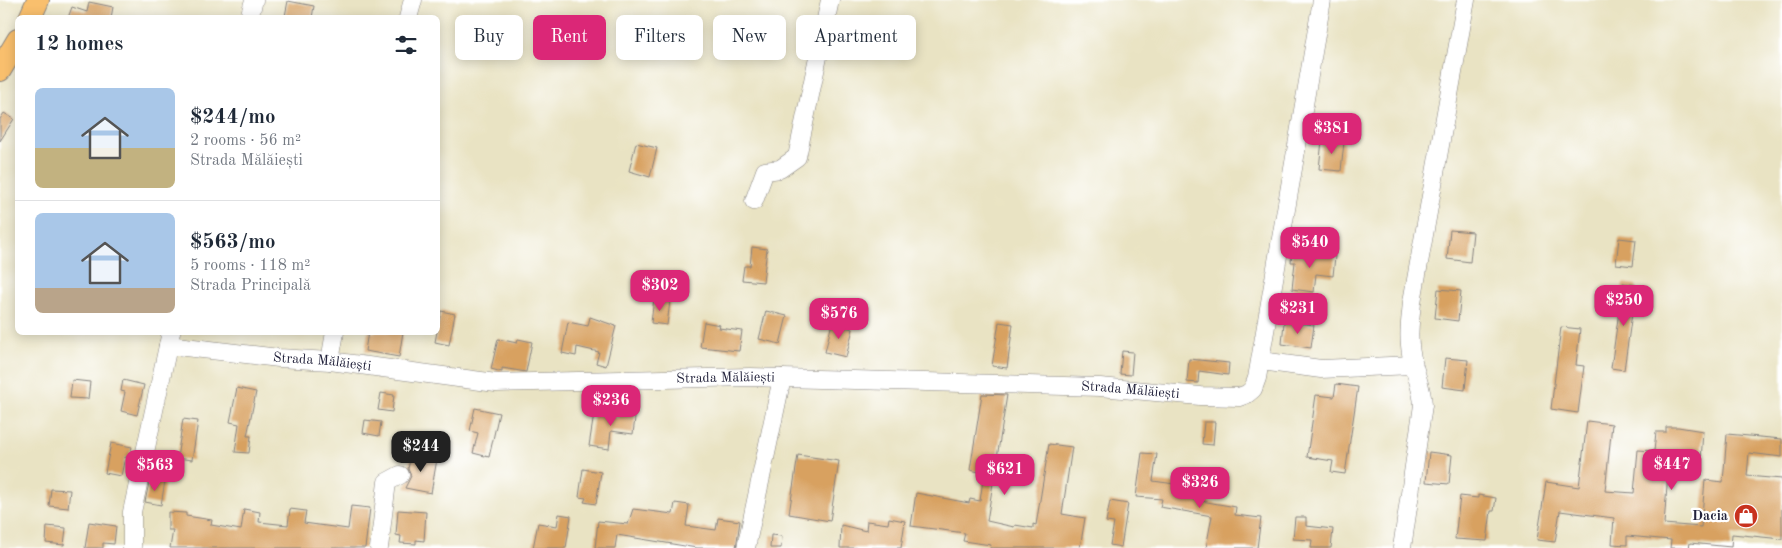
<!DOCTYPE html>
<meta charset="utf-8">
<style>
:root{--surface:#fff;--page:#f6f6f7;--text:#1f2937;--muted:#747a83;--line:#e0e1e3;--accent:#db2777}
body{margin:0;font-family:"Old Standard TT",serif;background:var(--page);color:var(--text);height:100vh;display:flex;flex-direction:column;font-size:19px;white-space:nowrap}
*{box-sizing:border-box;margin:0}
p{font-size:16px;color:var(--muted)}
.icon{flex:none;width:28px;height:28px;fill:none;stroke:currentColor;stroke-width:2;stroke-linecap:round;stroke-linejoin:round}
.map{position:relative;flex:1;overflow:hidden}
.details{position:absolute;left:15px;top:15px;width:425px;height:320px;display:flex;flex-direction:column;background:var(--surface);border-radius:8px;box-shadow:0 2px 12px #0003}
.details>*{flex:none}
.hud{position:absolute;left:455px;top:15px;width:475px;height:45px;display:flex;gap:10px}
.price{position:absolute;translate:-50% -42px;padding:0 11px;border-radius:10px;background:var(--accent);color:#fff;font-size:16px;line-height:32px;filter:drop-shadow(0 1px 2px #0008)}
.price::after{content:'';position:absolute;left:50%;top:30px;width:15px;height:11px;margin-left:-8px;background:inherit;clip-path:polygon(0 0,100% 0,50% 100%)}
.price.current{background:#222;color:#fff}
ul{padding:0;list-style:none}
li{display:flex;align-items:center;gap:15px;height:125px;padding:0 20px}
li+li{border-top:1px solid var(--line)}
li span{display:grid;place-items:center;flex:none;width:140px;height:100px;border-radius:8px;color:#555}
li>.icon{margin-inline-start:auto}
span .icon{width:60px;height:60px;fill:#fffc;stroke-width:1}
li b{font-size:21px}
h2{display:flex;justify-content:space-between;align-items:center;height:60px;padding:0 20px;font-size:21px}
.pill{padding:0 18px;border-radius:8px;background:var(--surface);box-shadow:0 2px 12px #0003;font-size:18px;line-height:45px}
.pill.current{background:var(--accent);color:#fff}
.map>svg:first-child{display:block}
.building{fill:#d8a161}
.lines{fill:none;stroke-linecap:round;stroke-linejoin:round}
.minor-casing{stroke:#86827f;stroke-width:19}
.major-casing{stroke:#86827f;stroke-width:24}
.minor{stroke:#fff;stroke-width:18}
.major{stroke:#f9bf6d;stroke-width:22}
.labels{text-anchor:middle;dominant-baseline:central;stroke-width:4.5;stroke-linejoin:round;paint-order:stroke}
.street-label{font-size:14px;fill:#22223b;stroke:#fff}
.poi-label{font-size:14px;font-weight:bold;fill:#22223b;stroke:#fff;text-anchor:end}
</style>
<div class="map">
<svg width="1782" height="548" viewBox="0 0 1782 548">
<rect width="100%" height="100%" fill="#fff"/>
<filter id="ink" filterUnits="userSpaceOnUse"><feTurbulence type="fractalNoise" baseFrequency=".02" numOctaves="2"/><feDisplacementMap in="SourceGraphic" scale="10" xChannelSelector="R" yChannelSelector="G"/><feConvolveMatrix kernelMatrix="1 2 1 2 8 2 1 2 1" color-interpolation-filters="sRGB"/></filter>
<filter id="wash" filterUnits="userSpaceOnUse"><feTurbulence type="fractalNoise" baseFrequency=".0096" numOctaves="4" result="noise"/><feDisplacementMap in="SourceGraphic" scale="20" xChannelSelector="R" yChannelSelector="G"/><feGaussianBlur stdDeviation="1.12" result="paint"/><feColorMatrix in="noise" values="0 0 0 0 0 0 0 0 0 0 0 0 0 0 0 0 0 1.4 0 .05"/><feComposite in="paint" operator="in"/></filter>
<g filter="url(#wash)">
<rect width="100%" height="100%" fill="#e9e3c3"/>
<g id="blocks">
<!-- building -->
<g class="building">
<polygon points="288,1 314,6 312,18 285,16"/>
<polygon points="89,2 113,7 111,18 68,18 72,7 87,12"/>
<polygon points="4,113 14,119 0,141 0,119"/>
<polygon points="1322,140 1344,142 1341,171 1319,169"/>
<polygon points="636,143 657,148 650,177 629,171"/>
<polygon points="1450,230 1473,232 1470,262 1447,259"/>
<polygon points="1619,238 1636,240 1633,266 1616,264"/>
<polygon points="752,247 767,249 763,282 742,280 744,266 750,266"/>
<polygon points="1292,251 1335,256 1333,276 1316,274 1314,292 1292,289 1295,262 1291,262"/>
<polygon points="1623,283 1636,285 1624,370 1611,368"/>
<polygon points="1438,289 1461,291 1458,321 1435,318"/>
<polygon points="654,298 670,301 667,325 651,323"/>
<polygon points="441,311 455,314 449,345 435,342"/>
<polygon points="766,311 787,316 780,344 759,339"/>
<polygon points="590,317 616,326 606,366 596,363 599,352 577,347 576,356 562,353 568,322 588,326"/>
<polygon points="704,322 720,325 719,328 742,331 739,351 700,347"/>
<polygon points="999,322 1013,324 1007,368 992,366"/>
<polygon points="1284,322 1314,325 1311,348 1282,344"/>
<polygon points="832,323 853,329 846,357 825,352"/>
<polygon points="1561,327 1580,329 1576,365 1584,366 1578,413 1551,409"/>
<polygon points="368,332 403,332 399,357 365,351"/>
<polygon points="498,339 517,343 518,339 532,342 526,372 502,368 502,372 491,369"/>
<polygon points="1122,351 1133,352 1131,375 1120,374"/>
<polygon points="1445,358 1468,360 1465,390 1442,387"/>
<polygon points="1189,359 1229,363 1228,375 1199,371 1198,383 1187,382"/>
<polygon points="72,380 90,382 88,399 70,398"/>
<polygon points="123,380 144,385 137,415 121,411 125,392 121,391"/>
<polygon points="1336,384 1358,387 1345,474 1331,472 1333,461 1307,457 1316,395 1334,397"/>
<polygon points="237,388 256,392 247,436 251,436 249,453 235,452 239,424 230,422"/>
<polygon points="381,393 394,395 392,412 378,410"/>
<polygon points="982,394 1007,395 987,521 1014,527 1015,525 1033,528 1033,524 1036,525 1049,444 1072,447 1062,514 1085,518 1080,548 990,548 991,545 963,541 965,533 911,526 916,493 969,503 970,499 980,501 984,473 970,470"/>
<polygon points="620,407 636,410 633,434 611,431 609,449 589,446 594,414 619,418"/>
<polygon points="475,408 499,413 489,457 473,453 478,433 470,431"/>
<polygon points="183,419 198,421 192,460 177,458"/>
<polygon points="365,420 381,422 379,436 363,433"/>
<polygon points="1587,421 1612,424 1605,491 1634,493 1638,450 1654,451 1656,432 1666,432 1666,427 1678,427 1703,431 1700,476 1668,473 1664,524 1701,527 1705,480 1723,482 1727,434 1782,439 1782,457 1749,453 1747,476 1782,479 1782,539 1732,534 1731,547 1690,543 1689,548 1670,548 1671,540 1627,536 1627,545 1612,544 1614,518 1560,511 1555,542 1537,540 1546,482 1579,487"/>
<polygon points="1204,422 1215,422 1213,445 1202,444"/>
<polygon points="111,443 132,447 129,458 125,457 121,476 105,473"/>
<polygon points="1429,452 1452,455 1449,484 1426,482"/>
<polygon points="1142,453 1157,454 1153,481 1204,488 1201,501 1236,507 1235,515 1261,518 1257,548 1206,548 1212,516 1160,507 1162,499 1136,497"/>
<polygon points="411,454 437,459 431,493 405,488 411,476 408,469"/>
<polygon points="798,455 839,461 830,521 789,514"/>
<polygon points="583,469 601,472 596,504 584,502 586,498 579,497"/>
<polygon points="150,478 165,481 161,505 145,502"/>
<polygon points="51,489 70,490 68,508 49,506"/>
<polygon points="1478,495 1496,498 1494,511 1491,511 1487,541 1455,539 1460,496 1478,498"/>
<polygon points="1110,501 1128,504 1121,547 1110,545 1114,523 1106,522"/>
<polygon points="675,503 689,505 686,526 716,530 718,518 740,521 736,548 697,548 617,535 615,548 595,548 598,521 628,524 633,509 673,514"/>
<polygon points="351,506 370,508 365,548 170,548 173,530 168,530 168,512 186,513 186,516 212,520 211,525 241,530 244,509 260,512 259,522 288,525 290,509 306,511 304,523 348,529"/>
<polygon points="398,510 426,512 424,541 416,540 416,544 400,543 401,536 396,535"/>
<polygon points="559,514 571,516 566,548 533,548 538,523 557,526"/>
<polygon points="1295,517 1306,517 1306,526 1333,529 1331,548 1311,548 1312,540 1293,539"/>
<polygon points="889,518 905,521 901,548 840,548 841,525 866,531 867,521 888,524"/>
<polygon points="89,522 116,526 114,544 103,543 103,548 85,548"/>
<polygon points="47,526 66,528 64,545 46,543"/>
<polygon points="771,535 782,536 781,548 770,548"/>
</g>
</g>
</g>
<g filter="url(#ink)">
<use href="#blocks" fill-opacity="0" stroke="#86827f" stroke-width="1"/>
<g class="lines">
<!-- minor casing -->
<g class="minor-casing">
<g id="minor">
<polyline points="249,18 254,0"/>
<polyline points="408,18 413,0"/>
<polyline points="754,201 765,171 780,169 797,157 830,0"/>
<path id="s1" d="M168 345 279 358 330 361 496 383 750 377 1100 387 1200 396 1239 397 1247 394 1253 389 1257 378 1322 0"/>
<polyline points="330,361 335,332"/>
<polyline points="1261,361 1321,369 1413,365"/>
<polyline points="132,548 132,512 171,332"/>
<polyline points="379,548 387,482 400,475"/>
<polyline points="746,548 782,378"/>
<path d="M1402 548 1423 405C1422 384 1411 366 1410 345 1408 331 1411 316 1412 302L1466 0"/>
</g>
</g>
<!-- major casing -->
<g class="major-casing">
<g id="major">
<polyline points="30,18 38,0"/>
<polyline points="0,70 18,40"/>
</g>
</g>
<!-- minor -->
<use href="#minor" class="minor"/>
<!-- major -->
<use href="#major" class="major"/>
</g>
</g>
<!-- icons -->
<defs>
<g id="shop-disc" transform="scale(1.25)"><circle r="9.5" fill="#c8321e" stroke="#fff"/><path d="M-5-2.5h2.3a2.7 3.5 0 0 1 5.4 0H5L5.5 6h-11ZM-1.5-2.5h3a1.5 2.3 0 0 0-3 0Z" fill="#fff"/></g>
</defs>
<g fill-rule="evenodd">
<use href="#shop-disc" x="1746" y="516"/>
</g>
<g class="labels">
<!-- street labels -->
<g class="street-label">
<text stroke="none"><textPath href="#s1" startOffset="155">Strada Mălăiești</textPath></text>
<text stroke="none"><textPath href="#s1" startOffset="560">Strada Mălăiești</textPath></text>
<text stroke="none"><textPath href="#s1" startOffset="965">Strada Mălăiești</textPath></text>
</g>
<!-- poi labels -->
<g class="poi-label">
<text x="1728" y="516">Dacia</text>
</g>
</g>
</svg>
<b class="price" style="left:1332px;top:155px">$381</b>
<b class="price" style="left:1310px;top:269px">$540</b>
<b class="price" style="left:660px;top:312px">$302</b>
<b class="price" style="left:1624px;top:327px">$250</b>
<b class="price" style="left:1298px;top:335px">$231</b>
<b class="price" style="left:839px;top:340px">$576</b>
<b class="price" style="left:611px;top:427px">$236</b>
<b class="price current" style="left:421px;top:473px">$244</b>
<b class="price" style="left:1672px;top:491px">$447</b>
<b class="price" style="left:155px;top:492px">$563</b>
<b class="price" style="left:1005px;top:496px">$621</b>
<b class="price" style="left:1200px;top:509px">$326</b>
<div class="hud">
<a class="pill">Buy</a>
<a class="pill current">Rent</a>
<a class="pill">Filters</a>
<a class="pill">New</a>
<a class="pill">Apartment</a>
</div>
<section class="details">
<h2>12 homes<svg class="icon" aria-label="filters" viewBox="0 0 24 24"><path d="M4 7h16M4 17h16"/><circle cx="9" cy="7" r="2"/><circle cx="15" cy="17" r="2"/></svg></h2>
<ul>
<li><span style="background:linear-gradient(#a9c7e8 60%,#c2b280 0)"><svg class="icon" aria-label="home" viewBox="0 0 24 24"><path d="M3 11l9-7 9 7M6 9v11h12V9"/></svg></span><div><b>$244/mo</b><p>2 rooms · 56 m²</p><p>Strada Mălăiești</p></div></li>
<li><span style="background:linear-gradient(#a9c7e8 75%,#b9a48a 0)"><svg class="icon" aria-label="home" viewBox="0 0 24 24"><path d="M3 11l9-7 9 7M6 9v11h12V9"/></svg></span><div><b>$563/mo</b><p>5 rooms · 118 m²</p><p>Strada Principală</p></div></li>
</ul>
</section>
</div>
